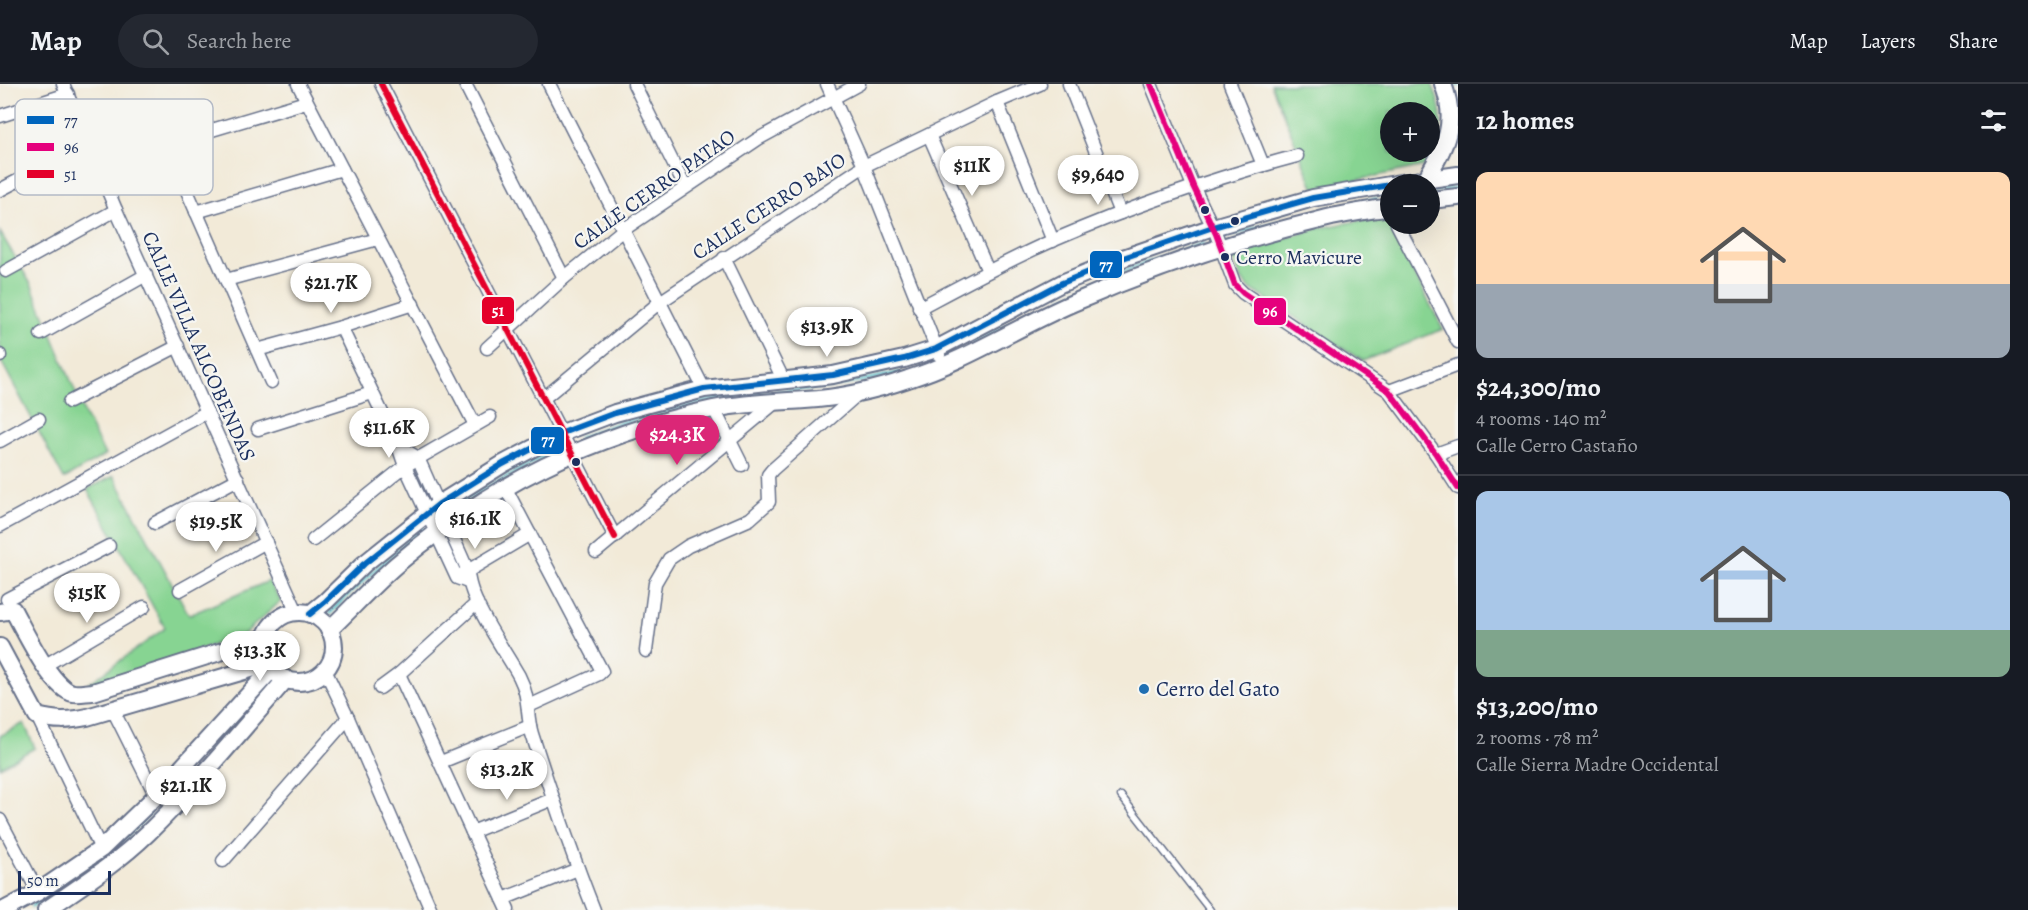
<!DOCTYPE html>
<meta charset="utf-8">
<style>
:root{--surface:#171b24;--page:#242831;--text:#f1f3f6;--muted:#9ea1a6;--line:#363941;--accent:#db2777}
body{margin:0;font-family:Alegreya,serif;background:var(--page);color:var(--text);height:100vh;display:flex;flex-direction:column;font-size:22px;white-space:nowrap}
*{box-sizing:border-box;margin:0}
p{font-size:20px;color:var(--muted)}
.icon{flex:none;width:33px;height:33px;fill:none;stroke:currentColor;stroke-width:2;stroke-linecap:round;stroke-linejoin:round}
.map{position:relative;flex:1;overflow:hidden}
.sheet{display:flex;flex-direction:column;background:var(--surface);width:570px}
.sheet>*{flex:none}
.buttons{position:absolute;left:1380px;top:18px;display:grid;gap:12px}
.buttons a{display:grid;place-items:center;width:60px;height:60px;border-radius:50%;background:var(--surface);box-shadow:0 6px 24px #0002;font-size:30px}
.scale{position:absolute;left:18px;bottom:15px;width:93px;box-sizing:border-box;padding-left:6px;border:3px solid #1b2f5e;border-top:0;font-size:16px;line-height:21px;white-space:nowrap;color:#1b2f5e;-webkit-text-stroke:4px #f6f6f2;paint-order:stroke}
.price{position:absolute;translate:-50% -51px;padding:0 14px;border-radius:21px;background:#fff;color:#222;font-size:20px;line-height:39px;filter:drop-shadow(0 2px 3px #0008)}
.price::after{content:'';position:absolute;left:50%;top:36px;width:18px;height:14px;margin-left:-9px;background:inherit;clip-path:polygon(0 0,100% 0,50% 100%)}
.price.on{background:var(--accent);color:#fff}
ul{padding:0;list-style:none}
li{display:grid;align-content:center;gap:12px;height:318px;padding:0 18px}
li+li{border-top:2px solid var(--line)}
li span{display:grid;place-items:center;height:186px;border-radius:12px;color:#555}
li>.icon{margin-inline-start:auto}
span .icon{width:108px;height:108px;fill:#fffc;stroke-width:1}
li b{font-size:26px}
h2{display:flex;justify-content:space-between;align-items:center;height:72px;padding:0 18px;font-size:26px}
header{display:flex;align-items:center;gap:36px;box-sizing:border-box;height:84px;padding:0 30px;background:var(--surface);border-bottom:2px solid var(--line)}
header strong{font-size:28px}
nav{display:flex;gap:33px;margin-inline-start:auto;font-size:21px}
.search{width:420px;height:54px;background:var(--page);display:flex;align-items:center;gap:15px;box-sizing:border-box;padding:0 21px;border-radius:33px;color:var(--muted);font-size:22px}
main{display:flex;flex:1;min-height:0}
.map>svg:first-child{display:block}
.green{fill:#87d492;stroke:#518278;stroke-width:1.5;fill-rule:evenodd}
.lines{fill:none;stroke-linecap:round;stroke-linejoin:round}
.stream{stroke:#58c4d1;stroke-width:4}
.service-casing{stroke:#667089;stroke-width:9}
.minor-casing{stroke:#667089;stroke-width:15}
.tertiary-casing{stroke:#667089;stroke-width:20}
.service{stroke:#fff;stroke-width:6}
.minor{stroke:#fff;stroke-width:12}
.tertiary{stroke:#fff;stroke-width:16}
.bus-1-casing{stroke:#f6f6f2;stroke-width:10}
.bus-2-casing{stroke:#f6f6f2;stroke-width:10}
.bus-3-casing{stroke:#f6f6f2;stroke-width:10}
.bus-1{stroke:#0065bd;stroke-width:6}
.bus-2{stroke:#e5007d;stroke-width:6}
.bus-3{stroke:#e4002b;stroke-width:6}
.bus-dot{fill:#1b2f5e;stroke:#f6f6f2;stroke-width:2}
.poi-dot{fill:#1f6fb2;stroke:#f6f6f2;stroke-width:2}
.labels{text-anchor:middle;dominant-baseline:central;stroke-width:4.5;stroke-linejoin:round;paint-order:stroke}
.bus-label{font-size:20px;fill:#1b2f5e;stroke:#f6f6f2;text-anchor:start}
.street-label{font-size:21px;fill:#1b2f5e;stroke:#f6f6f2}
.poi-label{font-size:21px;fill:#1b2f5e;stroke:#f6f6f2;text-anchor:start}
.key{fill:#f6f6f2;stroke:#b4bac6;stroke-width:1.5}
.key-label{font-size:16px;fill:#1b2f5e}
.line-badge{stroke:#f6f6f2;stroke-width:2}
.badge-label{font-size:16px;text-anchor:middle;font-weight:bold;fill:#fff}
</style>
<header>
<strong>Map</strong>
<div class="search"><svg class="icon" aria-label="search" viewBox="0 0 24 24"><circle cx="10" cy="10" r="6"/><path d="M15 15l6 6"/></svg>Search here</div>
<nav><a>Map</a><a>Layers</a><a>Share</a></nav>
</header>
<main>
<div class="map">
<svg width="1458" height="826" viewBox="0 0 1458 826">
<rect width="100%" height="100%" fill="#f6f6f2"/>
<filter id="ink" filterUnits="userSpaceOnUse"><feTurbulence type="fractalNoise" baseFrequency=".0167" numOctaves="2"/><feDisplacementMap in="SourceGraphic" scale="12" xChannelSelector="R" yChannelSelector="G"/><feConvolveMatrix kernelMatrix="1 2 1 2 8 2 1 2 1" color-interpolation-filters="sRGB"/></filter>
<filter id="wash" filterUnits="userSpaceOnUse"><feTurbulence type="fractalNoise" baseFrequency=".008" numOctaves="4" result="noise"/><feDisplacementMap in="SourceGraphic" scale="24" xChannelSelector="R" yChannelSelector="G"/><feGaussianBlur stdDeviation="1.35" result="paint"/><feColorMatrix in="noise" values="0 0 0 0 0 0 0 0 0 0 0 0 0 0 0 0 0 1.4 0 .05"/><feComposite in="paint" operator="in"/></filter>
<g filter="url(#wash)">
<rect width="100%" height="100%" fill="#f2ead8"/>
<!-- green -->
<g class="green">
<path d="M1271 0H1432C1447 36 1443 49 1424 82L1314 105ZM1390 28H1430V68H1390Z"/>
<polygon points="1384,132 1443,245 1363,277 1249,204 1242,196 1231,170 1315,145"/>
<polygon points="0,148 31,200 85,331 105,371 64,395 0,275"/>
<polygon points="114,392 189,531 269,497 281,517 243,551 80,606 165,544 87,405"/>
<polygon points="24,639 35,664 0,683 0,652"/>
</g>
<g class="lines">
<!-- stream -->
<g class="stream">
<polyline points="1457,0 1458,1"/>
<polyline points="1430,107 1458,104"/>
<polyline points="1224,152 1376,115"/>
<polyline points="1062,215 1129,185 1203,160"/>
<polyline points="973,259 1028,231"/>
<polyline points="579,354 619,339 724,313 834,302 900,289"/>
<polyline points="457,420 557,365"/>
<polyline points="330,529 347,511 423,444"/>
<polyline points="120,758 149,730"/>
<polyline points="57,805 96,779"/>
<polyline points="32,822 41,816"/>
</g>
</g>
</g>
<g filter="url(#ink)">
<g class="lines">
<!-- service casing -->
<g class="service-casing">
<polyline id="service" points="1121,712 1210,826"/>
</g>
<!-- minor casing -->
<g class="minor-casing">
<g id="minor">
<polyline points="63,0 116,126 297,528"/>
<polyline points="298,0 475,341"/>
<polyline points="381,0 615,453"/>
<polyline points="465,0 564,194"/>
<polyline points="549,0 704,305"/>
<polyline points="634,0 685,103"/>
<polyline points="827,0 864,82 939,271"/>
<polyline points="1069,0 1120,129"/>
<polyline points="1151,0 1193,102 1216,150 1235,201 1243,209 1389,307 1436,370 1458,404"/>
<polyline points="1230,0 1263,81"/>
<polyline points="997,18 1053,157"/>
<polyline points="0,32 68,10"/>
<polyline points="929,51 988,187"/>
<polyline points="166,59 271,298"/>
<polyline points="138,68 306,18"/>
<polyline points="0,106 88,60"/>
<polyline points="196,128 342,85"/>
<polyline points="1397,140 1458,258"/>
<polyline points="724,174 783,295"/>
<polyline points="6,187 116,126"/>
<polyline points="226,196 378,155"/>
<path d="M919 224C964 200 1008 176 1054 156 1133 122 1214 94 1297 72"/>
<polyline points="341,243 398,362 405,382 457,494 468,498"/>
<polyline points="41,250 146,191"/>
<polyline points="487,264 564,194 623,146 758,55 859,0"/>
<polyline points="257,266 341,243 413,220"/>
<polyline points="0,272 0,271"/>
<polyline points="1389,307 1458,281"/>
<polyline points="544,314 660,218 864,82 997,18 1040,0"/>
<polyline points="69,318 178,262"/>
<polyline points="714,325 742,381"/>
<polyline points="258,345 372,309"/>
<polyline points="0,357 39,335"/>
<path d="M398 362 418 374 468 487C468 516 504 565 519 592 530 613 526 630 532 650 551 709 571 768 594 826"/>
<polyline points="1436,370 1458,362"/>
<polyline points="505,403 602,587 599,590 529,622"/>
<polyline points="155,439 238,395"/>
<polyline points="0,442 207,328"/>
<polyline points="313,456 405,382 490,333"/>
<polyline points="596,468 776,318"/>
<polyline points="461,491 530,450"/>
<polyline points="180,506 266,458"/>
<polyline points="7,515 109,462"/>
<polyline points="646,567 655,499 669,475 688,462 750,435 769,418 768,391 772,386 859,309"/>
<polyline points="44,582 144,523"/>
<polyline points="325,586 348,634 431,826"/>
<polyline points="399,590 508,826"/>
<polyline points="380,604 399,590 477,519"/>
<polyline points="112,624 156,712"/>
<polyline points="37,632 101,765"/>
<polyline points="441,678 530,642"/>
<polyline points="0,736 38,808"/>
<polyline points="472,748 553,715"/>
<polyline points="223,777 348,634"/>
<polyline points="503,815 578,785"/>
</g>
</g>
<!-- tertiary casing -->
<g class="tertiary-casing">
<g id="tertiary">
<path d="M1426 95C1446 61 1458 39 1443 0"/>
<polyline points="1395,100 1458,91"/>
<polyline points="1430,116 1458,113"/>
<path d="M0 528 13 526C24 546 49 599 70 608 76 611 86 608 93 608L264 554"/>
<circle cx="299" cy="563" r="35"/>
<polyline points="310,530 326,517 364,480 439,420 503,380 562,349 615,329 704,305 833,291 904,275 936,265 1062,199 1123,174 1213,143 1313,114 1390,101"/>
<path d="M329 546C352 524 373 501 396 481 490 401 592 351 713 325 743 319 775 318 805 316 840 314 876 306 908 295 966 277 1017 243 1073 219 1151 185 1233 157 1316 137 1340 130 1366 127 1390 123"/>
<path d="M0 563 37 632C55 637 68 637 87 633L268 580"/>
<polyline points="4,826 38,808 101,765 156,712 272,585"/>
<path d="M46 826C81 802 117 779 148 749 197 701 241 647 286 595"/>
</g>
</g>
<!-- service -->
<use href="#service" class="service"/>
<!-- minor -->
<use href="#minor" class="minor"/>
<!-- tertiary -->
<use href="#tertiary" class="tertiary"/>
<!-- bus-1 casing -->
<g class="bus-1-casing">
<polyline id="bus-1" points="310,530 326,517 364,480 439,420 503,380 562,349 615,329 704,305 833,291 904,275 936,265 1062,199 1123,174 1213,143 1313,114 1390,101"/>
</g>
<!-- bus-2 casing -->
<g class="bus-2-casing">
<polyline id="bus-2" points="1151,0 1193,102 1216,150 1235,201 1243,209 1389,307 1436,370 1458,404"/>
</g>
<!-- bus-3 casing -->
<g class="bus-3-casing">
<polyline id="bus-3" points="381,0 615,453"/>
</g>
<!-- bus-1 -->
<use href="#bus-1" class="bus-1"/>
<!-- bus-2 -->
<use href="#bus-2" class="bus-2"/>
<!-- bus-3 -->
<use href="#bus-3" class="bus-3"/>
</g>
</g>
<!-- markers -->
<g class="bus-dot">
<circle cx="1205" cy="126" r="5"/>
<circle cx="1235" cy="137" r="5"/>
<circle cx="1225" cy="173" r="5"/>
<circle cx="576" cy="378" r="5"/>
</g>
<circle class="poi-dot" cx="1144" cy="605" r="6"/>
<g class="labels">
<!-- bus labels -->
<g class="bus-label">
<text x="1236" y="173">Cerro Mavicure</text>
</g>
<!-- street labels -->
<g class="street-label">
<text transform="translate(654 105) rotate(-35)">CALLE CERRO PATAO</text>
<text transform="translate(769 122) rotate(-33)">CALLE CERRO BAJO</text>
<text transform="translate(199 262) rotate(66)">CALLE VILLA ALCOBENDAS</text>
</g>
<!-- poi labels -->
<g class="poi-label">
<text x="1156" y="605">Cerro del Gato</text>
</g>
</g>
<!-- legend -->
<rect x="15" y="15" width="198" height="96" rx="9" class="key"/>
<rect x="27" y="32" width="27" height="8" fill="#0065bd"/>
<rect x="27" y="59" width="27" height="8" fill="#e5007d"/>
<rect x="27" y="86" width="27" height="8" fill="#e4002b"/>
<g class="key-label">
<text x="64" y="42">77</text>
<text x="64" y="69">96</text>
<text x="64" y="96">51</text>
</g>
<g class="line-badge">
<rect x="1089" y="166" width="34" height="29" rx="6" fill="#0065bd"/>
<rect x="481" y="212" width="34" height="29" rx="6" fill="#e4002b"/>
<rect x="1253" y="213" width="34" height="29" rx="6" fill="#e5007d"/>
<rect x="530" y="342" width="35" height="29" rx="6" fill="#0065bd"/>
</g>
<g class="badge-label">
<text x="1106" y="187">77</text>
<text x="498" y="232">51</text>
<text x="1270" y="233">96</text>
<text x="548" y="362">77</text>
</g>
</svg>
<div class="buttons">
<a>+</a>
<a>−</a>
</div>
<div class="scale">50 m</div>
<b class="price" style="left:972px;top:113px">$11K</b>
<b class="price" style="left:1098px;top:122px">$9,640</b>
<b class="price" style="left:331px;top:230px">$21.7K</b>
<b class="price" style="left:827px;top:274px">$13.9K</b>
<b class="price" style="left:389px;top:375px">$11.6K</b>
<b class="price on" style="left:677px;top:382px">$24.3K</b>
<b class="price" style="left:475px;top:466px">$16.1K</b>
<b class="price" style="left:216px;top:469px">$19.5K</b>
<b class="price" style="left:87px;top:540px">$15K</b>
<b class="price" style="left:260px;top:598px">$13.3K</b>
<b class="price" style="left:507px;top:717px">$13.2K</b>
<b class="price" style="left:186px;top:733px">$21.1K</b>
</div>
<section class="sheet">
<h2>12 homes<svg class="icon" aria-label="filters" viewBox="0 0 24 24"><path d="M4 7h16M4 17h16"/><circle cx="9" cy="7" r="2"/><circle cx="15" cy="17" r="2"/></svg></h2>
<ul>
<li><span style="background:linear-gradient(#ffd9b3 60%,#9aa5b1 0)"><svg class="icon" aria-label="home" viewBox="0 0 24 24"><path d="M3 11l9-7 9 7M6 9v11h12V9"/></svg></span><div><b>$24,300/mo</b><p>4 rooms · 140 m²</p><p>Calle Cerro Castaño</p></div></li>
<li><span style="background:linear-gradient(#a9c7e8 75%,#7fa58c 0)"><svg class="icon" aria-label="home" viewBox="0 0 24 24"><path d="M3 11l9-7 9 7M6 9v11h12V9"/></svg></span><div><b>$13,200/mo</b><p>2 rooms · 78 m²</p><p>Calle Sierra Madre Occidental</p></div></li>
</ul>
</section>
</main>
